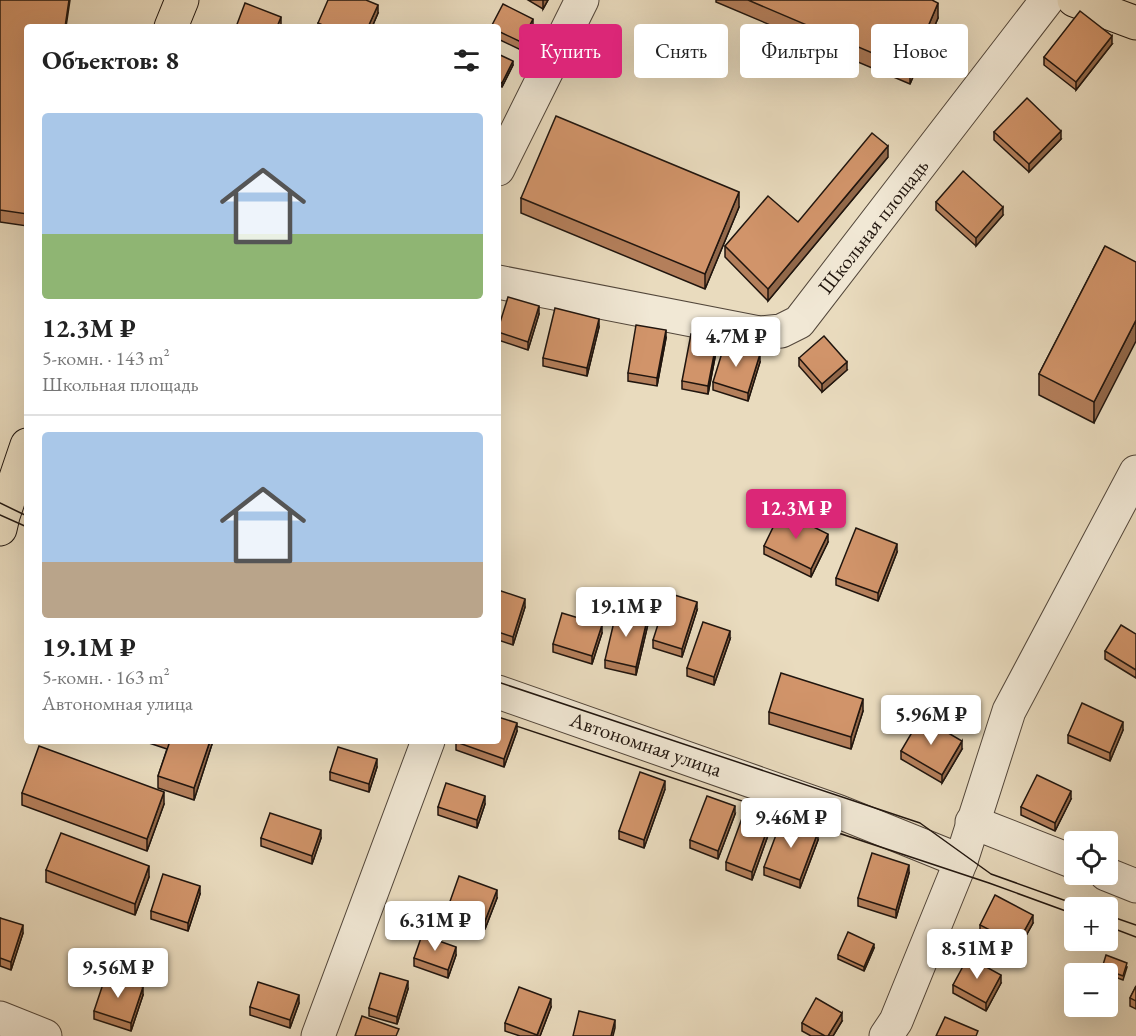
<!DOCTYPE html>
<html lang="ru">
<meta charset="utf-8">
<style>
:root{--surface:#fff;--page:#f2f2f2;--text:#222;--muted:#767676;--line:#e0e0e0;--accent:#db2777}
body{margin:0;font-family:"EB Garamond",serif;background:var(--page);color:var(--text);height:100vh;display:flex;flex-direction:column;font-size:22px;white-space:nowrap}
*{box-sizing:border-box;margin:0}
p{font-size:20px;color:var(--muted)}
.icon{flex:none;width:33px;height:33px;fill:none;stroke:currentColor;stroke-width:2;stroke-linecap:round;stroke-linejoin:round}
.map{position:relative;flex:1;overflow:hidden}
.drawer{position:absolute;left:24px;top:24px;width:477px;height:720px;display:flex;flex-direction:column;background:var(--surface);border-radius:6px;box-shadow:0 6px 24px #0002}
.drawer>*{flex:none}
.hud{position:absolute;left:519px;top:24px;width:526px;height:54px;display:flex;gap:12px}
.tools{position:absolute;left:1064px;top:831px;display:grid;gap:12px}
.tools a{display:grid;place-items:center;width:54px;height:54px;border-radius:6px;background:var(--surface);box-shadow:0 6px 24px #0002;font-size:30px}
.price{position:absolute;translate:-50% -51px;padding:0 14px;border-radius:6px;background:#fff;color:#222;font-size:20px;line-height:39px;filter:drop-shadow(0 2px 3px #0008)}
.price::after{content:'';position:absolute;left:50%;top:36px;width:18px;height:14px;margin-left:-9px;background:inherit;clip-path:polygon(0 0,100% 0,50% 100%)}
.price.current{background:var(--accent);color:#fff}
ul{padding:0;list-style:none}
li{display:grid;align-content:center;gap:12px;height:318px;padding:0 18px}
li+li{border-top:2px solid var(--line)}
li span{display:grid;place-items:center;height:186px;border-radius:6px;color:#555}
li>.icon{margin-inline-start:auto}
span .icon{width:108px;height:108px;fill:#fffc;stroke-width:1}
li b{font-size:26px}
h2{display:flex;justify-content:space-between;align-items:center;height:72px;padding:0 18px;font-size:26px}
.tag{padding:0 21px;border-radius:6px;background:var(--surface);box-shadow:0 6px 24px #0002;font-size:21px;line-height:54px}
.tag.current{background:var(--accent);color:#fff}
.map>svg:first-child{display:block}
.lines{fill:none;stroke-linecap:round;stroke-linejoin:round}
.minor-casing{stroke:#52463a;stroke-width:35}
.major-casing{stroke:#20150e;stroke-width:35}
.minor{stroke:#f1e8d5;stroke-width:33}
.major{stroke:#e9dbbe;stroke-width:33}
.tram{stroke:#20150e;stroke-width:1.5}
.wall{fill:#b47f5b;stroke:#20150e;stroke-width:1.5}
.shaded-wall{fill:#92684a;stroke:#20150e;stroke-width:1.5}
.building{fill:#d1946a;stroke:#20150e;stroke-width:1.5}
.labels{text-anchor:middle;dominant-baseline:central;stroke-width:5;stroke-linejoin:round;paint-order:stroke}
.street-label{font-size:21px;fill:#20150e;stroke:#f1e8d5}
</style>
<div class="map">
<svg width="1136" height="1036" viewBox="0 0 1136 1036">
<rect width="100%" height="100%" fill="#e9dbbe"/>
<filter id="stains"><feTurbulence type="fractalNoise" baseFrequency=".00333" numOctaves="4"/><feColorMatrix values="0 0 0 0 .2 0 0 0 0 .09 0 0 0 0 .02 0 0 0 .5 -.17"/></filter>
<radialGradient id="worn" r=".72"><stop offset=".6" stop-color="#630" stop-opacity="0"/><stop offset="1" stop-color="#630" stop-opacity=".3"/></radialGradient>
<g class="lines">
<!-- minor casing -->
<g class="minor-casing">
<g id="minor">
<polyline points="498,169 582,0"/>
<polyline points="498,282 759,333 781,331 799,322 1047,0"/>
<polyline points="498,692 837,811 961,861"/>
<polyline points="972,822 1074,862"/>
<polyline points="1106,874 1136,886"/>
<polyline points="0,1018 45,1036"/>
<polyline points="318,1036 428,741"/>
<polyline points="886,1036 896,1021 961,861 1009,711 1136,472"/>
</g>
</g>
<!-- major casing -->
<g class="major-casing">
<g id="major">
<polyline points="1074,0 1136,23"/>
<polyline points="171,27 182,0"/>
<polyline points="0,529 3,516 27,445"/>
</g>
</g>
<!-- minor -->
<use href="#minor" class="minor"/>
<!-- major -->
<use href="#major" class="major"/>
<!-- tram -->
<g class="tram">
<polyline points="0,503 27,516"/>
<polyline points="0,515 27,527"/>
<polyline points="498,682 920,823 991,874 1086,908"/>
<polyline points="498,720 989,883 1074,914"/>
<polyline points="1107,915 1136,925"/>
<polyline points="1107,926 1136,937"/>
</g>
</g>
<!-- wall -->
<g class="wall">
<polygon points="0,0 27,27 27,226 0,222"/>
<polygon points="528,0 548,0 543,9"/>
<polygon points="716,0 932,0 938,18 910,84 716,2"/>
<polygon points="378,13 372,27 318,27 318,23"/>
<polygon points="498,27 533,27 521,50 498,39"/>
<polygon points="1112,44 1076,90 1044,65 1044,57"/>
<polygon points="498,54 513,65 502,87 498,85"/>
<polygon points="994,132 1061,139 1029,172 994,140"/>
<polygon points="888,157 768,301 725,257 725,246 798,222"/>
<polygon points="521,198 739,207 705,289 521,213"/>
<polygon points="936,202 1003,215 976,246 936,210"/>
<polygon points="1105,246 1094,423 1039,395 1039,374"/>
<polygon points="539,314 528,350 498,340 498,329"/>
<polygon points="599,327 587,376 543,366 543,358"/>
<polygon points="666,338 657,386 628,381 628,373"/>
<polygon points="717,347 708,394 682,389 682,381"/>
<polygon points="799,358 847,370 822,392 799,366"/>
<polygon points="760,362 748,401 713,390 713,382"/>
<polygon points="828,542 811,577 764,554 764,546"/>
<polygon points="897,552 878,601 836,585 836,578"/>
<polygon points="498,592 525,607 513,645 498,640"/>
<polygon points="697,610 682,657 653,648 653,640"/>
<polygon points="648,624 636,675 605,668 605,660"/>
<polygon points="602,633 592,664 553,652 553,644"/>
<polygon points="1136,634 1136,678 1105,659 1105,651"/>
<polygon points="730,639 714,685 687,676 687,668"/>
<polygon points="863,711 851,749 769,724 769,712"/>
<polygon points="1123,730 1110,761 1068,743 1068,735"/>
<polygon points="517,731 504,767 456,750 456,742"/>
<polygon points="143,741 213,741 194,800 158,788 158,776 167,749"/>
<polygon points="962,749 942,783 901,759 901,751"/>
<polygon points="377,767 369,792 330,780 330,772"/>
<polygon points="665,789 644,848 619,839 619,831"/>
<polygon points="22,793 164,804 147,851 22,805"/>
<polygon points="1071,799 1055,831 1021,815 1021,807"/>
<polygon points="485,804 477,828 438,815 438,807"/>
<polygon points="735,814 718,859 690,848 690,840"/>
<polygon points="771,827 752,880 726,870 726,862"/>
<polygon points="261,838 321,838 312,864 261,846"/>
<polygon points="818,840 800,888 764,875 764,867"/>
<polygon points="46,870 149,877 135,915 46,882"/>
<polygon points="909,873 896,918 858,906 858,898"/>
<polygon points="200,894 188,931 151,919 151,911"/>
<polygon points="497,898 485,929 448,915 448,907"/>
<polygon points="0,918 23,933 11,970 0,966"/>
<polygon points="1033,923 1017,952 980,933 980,925"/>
<polygon points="874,948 864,971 838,959 838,955"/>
<polygon points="456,955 448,978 414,966 414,958"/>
<polygon points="1127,967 1123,980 1102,972 1102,968"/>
<polygon points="1001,983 986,1011 953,993 953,985"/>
<polygon points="1136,986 1136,1009 1130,1006 1130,998"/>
<polygon points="408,989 397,1024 369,1016 369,1008"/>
<polygon points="143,995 131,1031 94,1019 94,1011"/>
<polygon points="299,1003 290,1028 250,1015 250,1007"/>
<polygon points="551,1007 540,1036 520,1036 505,1031 505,1023"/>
<polygon points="842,1021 833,1036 811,1036 802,1031 802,1023"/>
</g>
<!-- shaded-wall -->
<g class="shaded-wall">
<polygon points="69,0 70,0 66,27 65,27"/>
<polygon points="543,0 548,0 543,9"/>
<polygon points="938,3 938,18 910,84 910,69"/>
<polygon points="378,5 378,13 372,27 368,27"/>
<polygon points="281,17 281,25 280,27 277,27"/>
<polygon points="533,19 533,27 521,50 521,42"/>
<polygon points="1112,36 1112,44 1076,90 1076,82"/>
<polygon points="513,61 513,65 502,87 502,83"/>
<polygon points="1061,131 1061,139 1029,172 1029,164"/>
<polygon points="888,146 888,157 768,301 768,289"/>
<polygon points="739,192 739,207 705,289 705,274"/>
<polygon points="1003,207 1003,215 976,246 976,238"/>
<polygon points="539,306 539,314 528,350 528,342"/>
<polygon points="599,319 599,327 587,376 587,368"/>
<polygon points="1136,320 1136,341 1094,423 1094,402"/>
<polygon points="666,330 666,338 657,386 657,378"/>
<polygon points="717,339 717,347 708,394 708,386"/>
<polygon points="760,354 760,362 748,401 748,393"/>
<polygon points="847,362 847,370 822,392 822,384"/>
<polygon points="828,534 828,542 811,577 811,569"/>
<polygon points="897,544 897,552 878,601 878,593"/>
<polygon points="525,599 525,607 513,645 513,637"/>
<polygon points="697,602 697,610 682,657 682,649"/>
<polygon points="648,616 648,624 636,675 636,667"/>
<polygon points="602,625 602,633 592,664 592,656"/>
<polygon points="730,631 730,639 714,685 714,677"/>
<polygon points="863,699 863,711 851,749 851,737"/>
<polygon points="1123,722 1123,730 1110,761 1110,753"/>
<polygon points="517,723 517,731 504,767 504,759"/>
<polygon points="210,741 213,741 194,800 194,788"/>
<polygon points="962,741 962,749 942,783 942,775"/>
<polygon points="377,759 377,767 369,792 369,784"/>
<polygon points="665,781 665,789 644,848 644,840"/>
<polygon points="1071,791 1071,799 1055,831 1055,823"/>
<polygon points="164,792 164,804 147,851 147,839"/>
<polygon points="485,796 485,804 477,828 477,820"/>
<polygon points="735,806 735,814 718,859 718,851"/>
<polygon points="771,819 771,827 752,880 752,872"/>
<polygon points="321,830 321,838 312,864 312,856"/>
<polygon points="818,832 818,840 800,888 800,880"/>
<polygon points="909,865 909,873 896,918 896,910"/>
<polygon points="149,866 149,877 135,915 135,904"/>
<polygon points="200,886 200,894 188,931 188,923"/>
<polygon points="497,890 497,898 485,929 485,921"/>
<polygon points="1033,915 1033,923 1017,952 1017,944"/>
<polygon points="23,925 23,933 11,970 11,962"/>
<polygon points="874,944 874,948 864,971 864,967"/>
<polygon points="456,947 456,955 448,978 448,970"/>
<polygon points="1001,975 1001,983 986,1011 986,1003"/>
<polygon points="408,981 408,989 397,1024 397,1017"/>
<polygon points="143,987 143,995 131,1031 131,1023"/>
<polygon points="299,995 299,1003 290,1028 290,1020"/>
<polygon points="551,999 551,1007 540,1036 537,1036"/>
<polygon points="842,1013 842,1021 833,1036 828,1036"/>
<polygon points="615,1020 615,1028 613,1036 611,1036"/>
</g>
<!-- building -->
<g class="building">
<polygon points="0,0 69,0 65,27 27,27 27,214 0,210"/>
<polygon points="328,0 366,0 378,5 368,27 327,27 318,23"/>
<polygon points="748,0 932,0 938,3 910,69"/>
<polygon points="245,3 281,17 277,27 236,27"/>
<polygon points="503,4 533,19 521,42 498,31 498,27 491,27"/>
<polygon points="1080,11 1112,36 1076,82 1044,57"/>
<polygon points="498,54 513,61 502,83 498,81"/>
<polygon points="1027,98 1061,131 1029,164 994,132"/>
<polygon points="556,116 739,192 705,274 521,198"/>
<polygon points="872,133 888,146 768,289 725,246 768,196 798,222"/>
<polygon points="963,171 1003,207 976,238 936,202"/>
<polygon points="1105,246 1136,262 1136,320 1094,402 1039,374"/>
<polygon points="508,297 539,306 528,342 498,332 498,329"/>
<polygon points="555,308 599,319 587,368 543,358"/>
<polygon points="636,325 666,330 657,378 628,373"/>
<polygon points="691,334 717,339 708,386 682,381"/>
<polygon points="824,336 847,362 822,384 799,358"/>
<polygon points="725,343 760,354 748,393 713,382"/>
<polygon points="781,511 828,534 811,569 764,546"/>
<polygon points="856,528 897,544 878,593 836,578"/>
<polygon points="498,590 525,599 513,637 498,632"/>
<polygon points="668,593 697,602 682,649 653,640"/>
<polygon points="617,609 648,616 636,667 605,660"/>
<polygon points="562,613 602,625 592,656 553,644"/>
<polygon points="703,622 730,631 714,677 687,668"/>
<polygon points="1121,625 1136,634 1136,670 1105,651"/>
<polygon points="781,673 863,699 851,737 769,712"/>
<polygon points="1082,703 1123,722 1110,753 1068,735"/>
<polygon points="498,717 517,723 504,759 456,742 457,741 498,741"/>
<polygon points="921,717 962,741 942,775 901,751"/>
<polygon points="170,741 210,741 194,788 158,776"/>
<polygon points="39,746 164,792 147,839 22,793"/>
<polygon points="338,747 377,759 369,784 330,772"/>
<polygon points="640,772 665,781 644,840 619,831"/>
<polygon points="1037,775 1071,791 1055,823 1021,807"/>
<polygon points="446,783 485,796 477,820 438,807"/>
<polygon points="707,796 735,806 718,851 690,840"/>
<polygon points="745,810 771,819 752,872 726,862"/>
<polygon points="270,813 321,830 312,856 261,838"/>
<polygon points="782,819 818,832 800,880 764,867"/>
<polygon points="61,833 149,866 135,904 46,870"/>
<polygon points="872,853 909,865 896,910 858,898"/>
<polygon points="163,874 200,886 188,923 151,911"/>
<polygon points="459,876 497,890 485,921 448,907"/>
<polygon points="995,895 1033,915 1017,944 980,925"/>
<polygon points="0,918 23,925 11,962 0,958"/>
<polygon points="848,932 874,944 864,967 838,955"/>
<polygon points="422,935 456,947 448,970 414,958"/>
<polygon points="1106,955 1127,963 1123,976 1102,968"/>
<polygon points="968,957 1001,975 986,1003 953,985"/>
<polygon points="380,973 408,981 397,1017 369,1008"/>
<polygon points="106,975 143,987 131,1023 94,1011"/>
<polygon points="258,982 299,995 290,1020 250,1007"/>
<polygon points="1136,986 1136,1001 1130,998"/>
<polygon points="519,987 551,999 537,1035 505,1023"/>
<polygon points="816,998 842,1013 828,1036 825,1036 802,1023"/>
<polygon points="579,1011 615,1020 611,1036 573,1036"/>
<polygon points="362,1016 399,1029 396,1036 355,1036"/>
<polygon points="945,1017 978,1031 976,1036 936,1036"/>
</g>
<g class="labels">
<!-- street labels -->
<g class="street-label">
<text transform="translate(873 226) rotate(-52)">Школьная площадь</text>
<text transform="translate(646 744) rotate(19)">Автономная улица</text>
</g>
</g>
<rect width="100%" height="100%" filter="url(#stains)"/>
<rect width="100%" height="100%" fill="url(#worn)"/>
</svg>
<div class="tools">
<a><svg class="icon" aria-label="locate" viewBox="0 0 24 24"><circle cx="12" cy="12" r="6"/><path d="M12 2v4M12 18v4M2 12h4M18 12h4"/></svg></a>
<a>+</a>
<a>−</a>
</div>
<b class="price" style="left:736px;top:368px">4.7M ₽</b>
<b class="price current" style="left:796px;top:540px">12.3M ₽</b>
<b class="price" style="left:626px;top:638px">19.1M ₽</b>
<b class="price" style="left:931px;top:746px">5.96M ₽</b>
<b class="price" style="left:791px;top:849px">9.46M ₽</b>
<b class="price" style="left:435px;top:952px">6.31M ₽</b>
<b class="price" style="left:977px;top:980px">8.51M ₽</b>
<b class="price" style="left:118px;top:999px">9.56M ₽</b>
<div class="hud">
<a class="tag current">Купить</a>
<a class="tag">Снять</a>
<a class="tag">Фильтры</a>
<a class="tag">Новое</a>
</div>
<section class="drawer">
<h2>Объектов: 8<svg class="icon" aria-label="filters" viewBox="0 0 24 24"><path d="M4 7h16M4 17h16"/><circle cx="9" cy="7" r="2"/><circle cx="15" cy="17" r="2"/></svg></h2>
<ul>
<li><span style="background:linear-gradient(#a9c7e8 65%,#8fb573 0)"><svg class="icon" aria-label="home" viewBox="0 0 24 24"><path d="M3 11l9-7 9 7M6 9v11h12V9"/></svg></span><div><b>12.3M ₽</b><p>5-комн. · 143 m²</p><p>Школьная площадь</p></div></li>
<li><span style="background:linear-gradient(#a9c7e8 70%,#b9a48a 0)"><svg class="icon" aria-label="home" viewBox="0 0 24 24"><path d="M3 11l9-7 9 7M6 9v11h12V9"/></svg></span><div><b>19.1M ₽</b><p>5-комн. · 163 m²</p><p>Автономная улица</p></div></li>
</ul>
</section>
</div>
